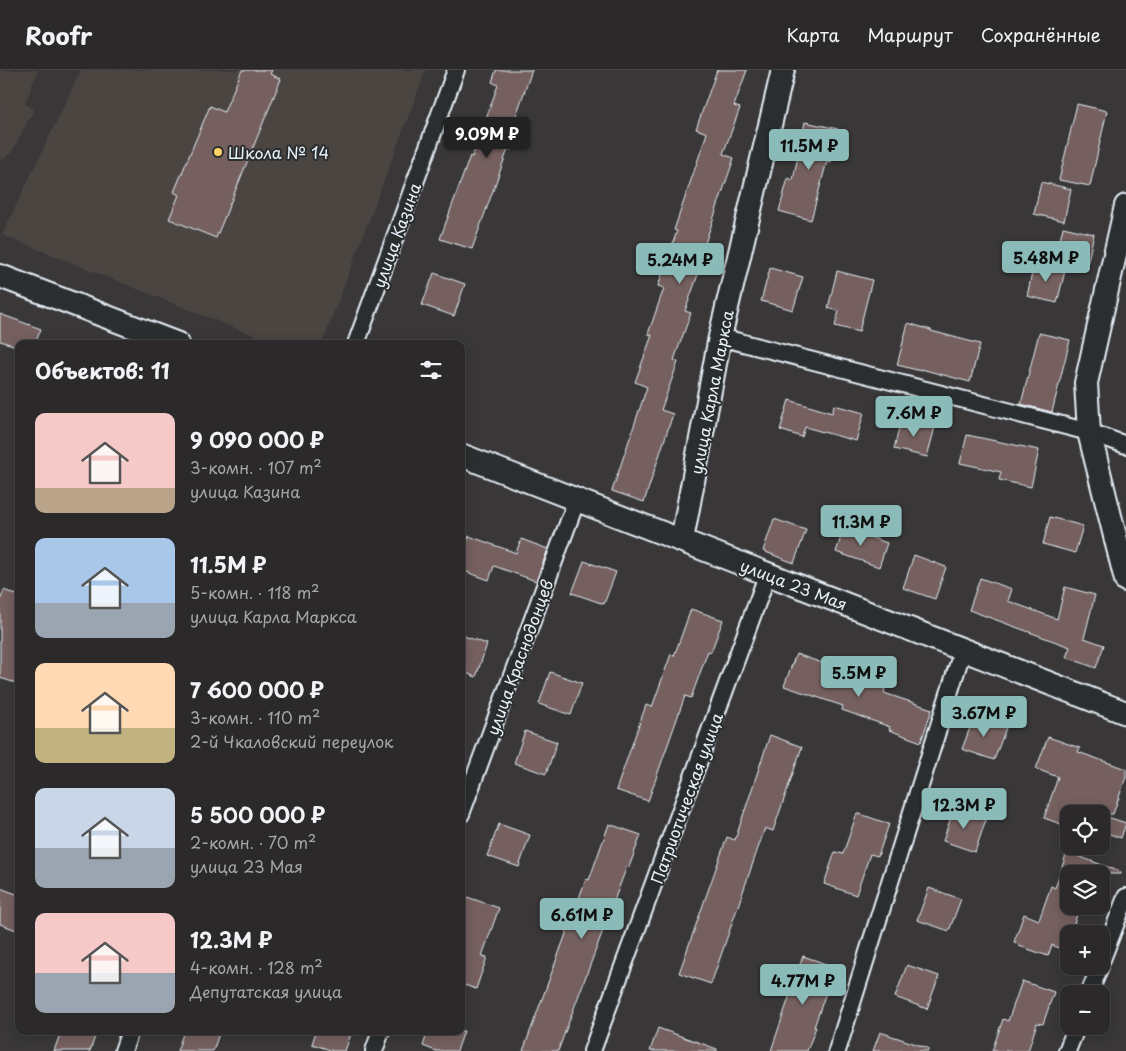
<!DOCTYPE html>
<html lang="ru">
<meta charset="utf-8">
<style>
:root{--surface:#2b292a;--page:#333132;--text:#f1f3f6;--muted:#a6a6a8;--line:#474547;--accent:#8bbbb9}
body{margin:0;font-family:"Playpen Sans",sans-serif;background:var(--page);color:var(--text);height:100vh;display:flex;flex-direction:column;font-size:19px;white-space:nowrap}
*{box-sizing:border-box;margin:0}
p{font-size:16px;color:var(--muted)}
.icon{flex:none;width:28px;height:28px;fill:none;stroke:currentColor;stroke-width:2;stroke-linecap:round;stroke-linejoin:round}
.map{position:relative;flex:1;overflow:hidden}
.panel{position:absolute;left:15px;top:270px;width:450px;height:695px;display:flex;flex-direction:column;background:var(--surface);border-radius:10px;box-shadow:0 2px 12px #0003,0 0 0 1px var(--line)}
.panel>*{flex:none}
.fabs{position:absolute;left:1060px;top:735px;display:grid;gap:10px}
.fabs a{display:grid;place-items:center;width:50px;height:50px;border-radius:10px;background:var(--surface);box-shadow:0 2px 12px #0003,0 0 0 1px var(--line);font-size:25px}
.price{position:absolute;translate:-50% -42px;padding:0 11px;border-radius:5px;background:var(--accent);color:#111;font-size:16px;line-height:32px;filter:drop-shadow(0 1px 2px #0008)}
.price::after{content:'';position:absolute;left:50%;top:30px;width:15px;height:11px;margin-left:-8px;background:inherit;clip-path:polygon(0 0,100% 0,50% 100%)}
.price.current{background:#222;color:#fff}
ul{padding:0;list-style:none}
li{display:flex;align-items:center;gap:15px;height:125px;padding:0 20px}
li span{display:grid;place-items:center;flex:none;width:140px;height:100px;border-radius:10px;color:#555}
li>.icon{margin-inline-start:auto}
span .icon{width:60px;height:60px;fill:#fffc;stroke-width:1}
li b{font-size:21px}
h2{display:flex;justify-content:space-between;align-items:center;height:60px;padding:0 20px;font-size:21px}
header{display:flex;align-items:center;gap:30px;box-sizing:border-box;height:70px;padding:0 25px;background:var(--surface);border-bottom:1px solid var(--line)}
header strong{font-size:24px}
nav{display:flex;gap:28px;margin-inline-start:auto;font-size:18px}
.map>svg:first-child{display:block}
.built{fill:#4b4443}
.building{fill:#74615e;stroke:#e8f1f8}
.lines{fill:none;stroke-linecap:round;stroke-linejoin:round}
.street-casing{stroke:#e8f1f8;stroke-width:20}
.secondary-casing{stroke:#e8f1f8;stroke-width:26}
.street{stroke:#2a2d2e;stroke-width:16}
.secondary{stroke:#2a2d2e;stroke-width:22}
.poi-dot{fill:#ffd166;stroke:#2a2d2e;stroke-width:2}
.labels{text-anchor:middle;dominant-baseline:central;stroke-width:4;stroke-linejoin:round;paint-order:stroke}
.poi-label{font-size:16px;fill:#e8f1f8;stroke:#2a2d2e;text-anchor:start}
.street-label{font-size:16px;fill:#e8f1f8;stroke:#2a2d2e}
</style>
<header>
<strong>Roofr</strong>
<nav><a>Карта</a><a>Маршрут</a><a>Сохранённые</a></nav>
</header>
<div class="map">
<svg width="1126" height="981" viewBox="0 0 1126 981">
<rect width="100%" height="100%" fill="#393738"/>
<filter id="ink" filterUnits="userSpaceOnUse"><feTurbulence type="fractalNoise" baseFrequency=".02" numOctaves="2"/><feDisplacementMap in="SourceGraphic" scale="10" xChannelSelector="R" yChannelSelector="G"/><feConvolveMatrix kernelMatrix="1 2 1 2 8 2 1 2 1" color-interpolation-filters="sRGB"/></filter>
<g filter="url(#ink)">
<!-- built -->
<g class="built">
<polygon points="0,0 38,0 25,34 34,39 12,82 0,92"/>
<polygon points="81,0 426,0 322,274 275,274 2,165"/>
</g>
<!-- building -->
<g class="building">
<polygon points="242,0 272,0 270,4 281,9 216,168 169,149 179,125 174,122 210,36 224,42"/>
<polygon points="496,0 532,0 516,46 522,48 511,80 508,79 472,179 440,169 470,86 472,87 498,15 492,12"/>
<polygon points="717,0 747,0 734,36 740,38 723,84 734,88 698,194 701,196 685,241 691,243 674,290 678,292 661,340 673,344 644,432 612,421 647,317 635,312 652,265 648,264 664,218 658,216 677,161 674,160 707,63 696,59"/>
<polygon points="1077,34 1107,41 1090,116 1059,110"/>
<polygon points="805,52 838,59 831,92 827,91 811,150 779,141 788,108 793,110"/>
<polygon points="1041,112 1071,119 1064,151 1034,144"/>
<polygon points="1063,157 1094,164 1087,195 1056,188"/>
<polygon points="1034,194 1065,201 1057,233 1027,226"/>
<polygon points="770,198 803,207 793,240 761,231"/>
<polygon points="837,201 872,210 859,262 835,256 839,241 828,238"/>
<polygon points="434,203 465,214 454,246 422,235"/>
<polygon points="0,244 41,259 35,274 19,274 19,277 0,271"/>
<polygon points="908,253 931,260 931,261 980,274 970,312 921,299 921,301 897,295"/>
<polygon points="1039,263 1070,270 1052,342 1021,334"/>
<polygon points="789,330 832,343 834,335 864,343 856,371 805,357 802,367 780,360"/>
<polygon points="901,349 935,357 927,387 894,379"/>
<polygon points="967,365 1039,380 1031,417 999,410 1001,402 960,393"/>
<polygon points="1050,447 1083,456 1075,483 1043,474"/>
<polygon points="774,449 806,460 794,493 763,481"/>
<polygon points="844,458 887,473 879,497 836,482"/>
<polygon points="469,466 516,483 521,469 548,479 536,511 494,496 489,510 461,500 461,487"/>
<polygon points="914,485 946,497 935,529 903,518"/>
<polygon points="584,491 616,502 604,534 572,523"/>
<polygon points="980,508 1012,519 1008,531 1057,549 1065,517 1095,525 1084,568 1104,575 1096,598 1066,587 1070,577 969,540"/>
<polygon points="4,520 19,526 19,614 0,608 0,531"/>
<polygon points="691,539 723,550 711,582 708,581 691,628 685,626 648,731 616,720 646,635 652,637 671,584 674,586"/>
<polygon points="461,565 487,574 476,607 461,601"/>
<polygon points="796,584 828,595 826,599 885,619 884,623 932,639 921,672 889,660 890,657 842,640 843,636 784,616"/>
<polygon points="550,602 582,613 571,645 539,634"/>
<polygon points="974,647 1006,658 994,690 962,679"/>
<polygon points="525,661 557,672 546,704 514,693"/>
<polygon points="770,665 802,677 773,761 765,758 711,914 679,903 727,767 735,770"/>
<polygon points="1048,667 1080,678 1078,682 1126,699 1126,707 1113,744 1069,744 1069,757 1044,748 1058,707 1036,699"/>
<polygon points="954,738 986,749 975,782 943,771"/>
<polygon points="857,743 889,754 878,786 870,784 856,825 824,814 835,782 843,784"/>
<polygon points="1101,745 1126,753 1121,768 1101,761"/>
<polygon points="499,754 530,765 519,797 487,786"/>
<polygon points="609,754 641,765 629,797 627,796 558,981 523,981 586,809 589,810"/>
<polygon points="1067,782 1121,802 1121,804 1069,804 1069,836 1080,836 1072,860 1066,858 1059,878 1052,875 1048,886 1019,876 1019,874 1014,872 1024,844 1039,850 1051,816 1055,818"/>
<polygon points="0,818 19,825 19,861 0,854"/>
<polygon points="929,818 961,829 949,861 917,850"/>
<polygon points="467,827 499,838 482,886 487,887 476,919 461,914 461,844"/>
<polygon points="803,886 835,897 814,957 816,957 807,981 771,981"/>
<polygon points="907,895 939,906 927,939 895,927"/>
<polygon points="1022,911 1054,922 1043,954 1037,953 1028,981 992,981 1003,949 1008,951"/>
<polygon points="658,958 717,979 717,981 650,981"/>
<polygon points="61,961 97,961 90,981 54,981"/>
<polygon points="184,961 210,961 219,964 213,981 177,981"/>
<polygon points="316,961 352,961 345,981 333,981 312,974"/>
<polygon points="428,961 464,961 457,981 436,981 423,976"/>
<polygon points="880,962 928,978 928,981 873,981"/>
</g>
<g class="lines">
<!-- street casing -->
<g class="street-casing">
<g id="street">
<polyline points="720,267 1089,362 1126,375"/>
<polyline points="356,274 456,0"/>
<polyline points="461,744 577,429"/>
<polyline points="1101,892 1126,827"/>
<polyline points="1089,924 1100,896"/>
<polyline points="123,981 130,961"/>
<polyline points="374,981 381,961"/>
<polyline points="592,981 768,503"/>
<polyline points="837,981 963,579"/>
<polyline points="1067,981 1077,956"/>
</g>
</g>
<!-- secondary casing -->
<g class="secondary-casing">
<g id="secondary">
<polyline points="1126,136 1086,313 1089,362 1126,510"/>
<polyline points="0,206 178,274"/>
<polyline points="461,385 1126,643"/>
<polyline points="682,470 720,267 783,0"/>
</g>
</g>
<!-- street -->
<use href="#street" class="street"/>
<!-- secondary -->
<use href="#secondary" class="secondary"/>
</g>
</g>
<!-- markers -->
<circle class="poi-dot" cx="218" cy="82" r="5"/>
<g class="labels">
<!-- poi labels -->
<g class="poi-label">
<text x="228" y="82">Школа № 14</text>
</g>
<!-- street labels -->
<g class="street-label">
<text transform="translate(396 165) rotate(-70)">улица Казина</text>
<text transform="translate(711 322) rotate(-79)">улица Карла Маркса</text>
<text transform="translate(794 514) rotate(21)">улица 23 Мая</text>
<text transform="translate(519 587) rotate(-70)">улица Краснодонцев</text>
<text transform="translate(686 728) rotate(-70)">Патриотическая улица</text>
</g>
</g>
</svg>
<div class="fabs">
<a><svg class="icon" aria-label="locate" viewBox="0 0 24 24"><circle cx="12" cy="12" r="6"/><path d="M12 2v4M12 18v4M2 12h4M18 12h4"/></svg></a>
<a><svg class="icon" aria-label="layers" viewBox="0 0 24 24"><path d="M12 4l9 5-9 5-9-5zM3 14l9 5 9-5"/></svg></a>
<a>+</a>
<a>−</a>
</div>
<b class="price current" style="left:487px;top:89px">9.09M ₽</b>
<b class="price" style="left:809px;top:101px">11.5M ₽</b>
<b class="price" style="left:1046px;top:213px">5.48M ₽</b>
<b class="price" style="left:680px;top:215px">5.24M ₽</b>
<b class="price" style="left:914px;top:368px">7.6M ₽</b>
<b class="price" style="left:861px;top:477px">11.3M ₽</b>
<b class="price" style="left:859px;top:628px">5.5M ₽</b>
<b class="price" style="left:984px;top:668px">3.67M ₽</b>
<b class="price" style="left:964px;top:760px">12.3M ₽</b>
<b class="price" style="left:582px;top:870px">6.61M ₽</b>
<b class="price" style="left:803px;top:936px">4.77M ₽</b>
<section class="panel">
<h2>Объектов: 11<svg class="icon" aria-label="filters" viewBox="0 0 24 24"><path d="M4 7h16M4 17h16"/><circle cx="9" cy="7" r="2"/><circle cx="15" cy="17" r="2"/></svg></h2>
<ul>
<li><span style="background:linear-gradient(#f6c9c9 75%,#b9a48a 0)"><svg class="icon" aria-label="home" viewBox="0 0 24 24"><path d="M3 11l9-7 9 7M6 9v11h12V9"/></svg></span><div><b>9 090 000 ₽</b><p>3-комн. · 107 m²</p><p>улица Казина</p></div></li>
<li><span style="background:linear-gradient(#a9c7e8 65%,#9aa5b1 0)"><svg class="icon" aria-label="home" viewBox="0 0 24 24"><path d="M3 11l9-7 9 7M6 9v11h12V9"/></svg></span><div><b>11.5M ₽</b><p>5-комн. · 118 m²</p><p>улица Карла Маркса</p></div></li>
<li><span style="background:linear-gradient(#ffd9b3 65%,#c2b280 0)"><svg class="icon" aria-label="home" viewBox="0 0 24 24"><path d="M3 11l9-7 9 7M6 9v11h12V9"/></svg></span><div><b>7 600 000 ₽</b><p>3-комн. · 110 m²</p><p>2-й Чкаловский переулок</p></div></li>
<li><span style="background:linear-gradient(#c9d6e8 60%,#9aa5b1 0)"><svg class="icon" aria-label="home" viewBox="0 0 24 24"><path d="M3 11l9-7 9 7M6 9v11h12V9"/></svg></span><div><b>5 500 000 ₽</b><p>2-комн. · 70 m²</p><p>улица 23 Мая</p></div></li>
<li><span style="background:linear-gradient(#f6c9c9 60%,#9aa5b1 0)"><svg class="icon" aria-label="home" viewBox="0 0 24 24"><path d="M3 11l9-7 9 7M6 9v11h12V9"/></svg></span><div><b>12.3M ₽</b><p>4-комн. · 128 m²</p><p>Депутатская улица</p></div></li>
</ul>
</section>
</div>
